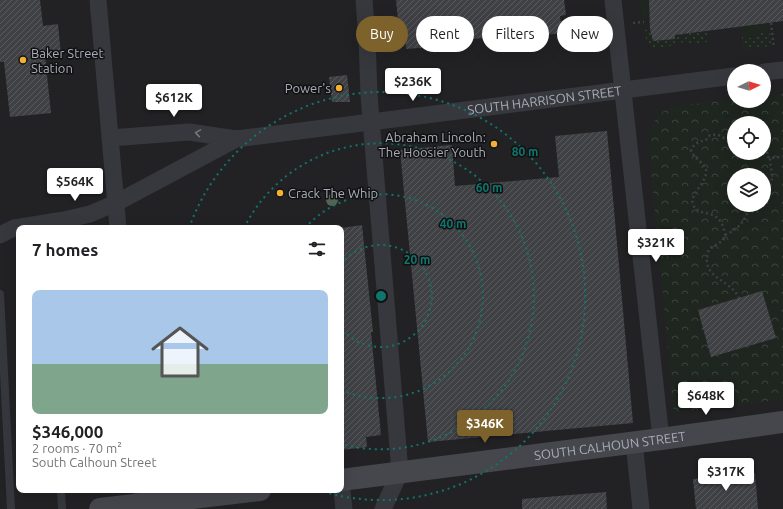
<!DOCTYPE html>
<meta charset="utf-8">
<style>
:root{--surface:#fff;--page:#f6f6f6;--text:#202124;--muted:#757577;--line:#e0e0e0;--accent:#7e622b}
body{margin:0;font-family:Ubuntu,sans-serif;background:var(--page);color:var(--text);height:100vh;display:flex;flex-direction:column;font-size:15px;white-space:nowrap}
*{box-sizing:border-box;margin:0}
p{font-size:13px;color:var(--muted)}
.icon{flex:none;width:22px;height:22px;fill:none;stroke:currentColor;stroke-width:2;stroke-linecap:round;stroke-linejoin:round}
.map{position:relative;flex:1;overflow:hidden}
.drawer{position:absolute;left:16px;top:225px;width:328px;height:268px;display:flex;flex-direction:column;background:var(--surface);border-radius:8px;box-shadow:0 4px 16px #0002}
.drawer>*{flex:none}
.hud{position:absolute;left:356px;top:16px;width:367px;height:36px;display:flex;gap:8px}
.needle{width:26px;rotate:85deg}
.tools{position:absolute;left:727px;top:64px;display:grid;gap:8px}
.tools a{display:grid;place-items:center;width:44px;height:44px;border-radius:50%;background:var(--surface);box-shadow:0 4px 16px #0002;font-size:20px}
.price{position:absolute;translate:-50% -34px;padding:0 9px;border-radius:4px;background:#fff;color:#222;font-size:13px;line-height:26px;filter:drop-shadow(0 1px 2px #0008)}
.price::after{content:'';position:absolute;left:50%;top:24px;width:12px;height:9px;margin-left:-6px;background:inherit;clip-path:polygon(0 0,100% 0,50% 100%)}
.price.current{background:var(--accent);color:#fff}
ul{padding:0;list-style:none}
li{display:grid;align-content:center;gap:8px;height:212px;padding:0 16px}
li+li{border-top:1px solid var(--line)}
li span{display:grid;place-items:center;height:124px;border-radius:8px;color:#555}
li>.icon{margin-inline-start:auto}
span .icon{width:72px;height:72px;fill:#fffc;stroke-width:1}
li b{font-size:17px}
h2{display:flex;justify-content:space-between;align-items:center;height:48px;padding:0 16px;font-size:17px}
.chip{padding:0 14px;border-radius:18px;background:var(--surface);box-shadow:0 4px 16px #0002;font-size:14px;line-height:36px}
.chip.current{background:var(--accent);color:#fff}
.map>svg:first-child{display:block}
.built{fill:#222225;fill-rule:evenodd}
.grass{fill:url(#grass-dots)}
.forest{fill:url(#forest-crowns);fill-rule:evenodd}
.garden{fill:#1e261f}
.building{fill:url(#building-hatch)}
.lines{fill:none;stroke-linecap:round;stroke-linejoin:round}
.path{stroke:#3d3f44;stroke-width:2.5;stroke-dasharray:2 3;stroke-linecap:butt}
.lane{stroke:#37383d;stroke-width:8}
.street{stroke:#37383d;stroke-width:17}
.secondary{stroke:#45474d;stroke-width:22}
.tree{fill:#506452}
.oneway{stroke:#757881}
.ring{fill:none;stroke:#0f766e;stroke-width:2;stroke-dasharray:2 4}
.poi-dot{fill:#f2b134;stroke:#111113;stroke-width:1.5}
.labels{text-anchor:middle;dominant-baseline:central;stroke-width:3;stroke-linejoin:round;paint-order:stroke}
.poi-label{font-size:13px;fill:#a8adb8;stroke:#111113;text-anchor:start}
.street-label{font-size:13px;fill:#a8adb8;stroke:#111113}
.centre{fill:#0f766e;stroke:#111113;stroke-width:2}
.ring-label{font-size:12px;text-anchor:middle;font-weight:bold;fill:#0f766e;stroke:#111113;stroke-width:3;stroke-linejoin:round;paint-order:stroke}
</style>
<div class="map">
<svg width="783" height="509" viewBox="0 0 783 509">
<defs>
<pattern id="grass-dots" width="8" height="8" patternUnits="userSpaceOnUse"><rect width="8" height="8" fill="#1e261f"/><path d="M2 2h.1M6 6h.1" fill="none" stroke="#3c433d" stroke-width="1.8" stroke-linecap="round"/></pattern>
<pattern id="forest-crowns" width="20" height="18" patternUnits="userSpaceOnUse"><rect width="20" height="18" fill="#1e261f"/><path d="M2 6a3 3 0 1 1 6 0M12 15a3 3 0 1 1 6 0" fill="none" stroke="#3c433d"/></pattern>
<pattern id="building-hatch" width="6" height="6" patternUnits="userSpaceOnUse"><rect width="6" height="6" fill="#404145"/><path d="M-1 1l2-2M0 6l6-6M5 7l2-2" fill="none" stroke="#595a5e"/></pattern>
</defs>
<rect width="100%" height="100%" fill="#161618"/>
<!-- built -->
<path class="built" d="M0 0H783V509H0ZM734 71H764V101H734ZM734 123H764V153H734ZM734 175H764V205H734ZM19 228H341V490H19Z"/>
<!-- grass -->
<g class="grass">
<path d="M651 29 654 41 675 39V35L707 31 708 41 700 45C688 42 676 40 666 49 651 49 645 45 645 30Z"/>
<polygon points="770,32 771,46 743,49 742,37 754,38 759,33"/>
</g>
<!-- forest -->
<path class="forest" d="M783 93V399L674 413 648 136C653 122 656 116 670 107L734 99V101H764V96ZM734 123H764V153H734ZM734 175H764V205H734Z"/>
<!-- garden -->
<g class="garden">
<polygon points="639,0 649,0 651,15 649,15 649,17 644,18 644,20 642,20"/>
<polygon points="769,24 770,32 759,33 754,38 742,37 741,27"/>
</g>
<!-- building -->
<g class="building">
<polygon points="0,0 40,0 43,26 58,24 61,55 45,57 51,113 10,117 4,62 0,62"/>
<polygon points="396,0 564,0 566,15 560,16 562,33 537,36 537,33 430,43 431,47 406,49 405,30 399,31"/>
<polygon points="649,0 783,0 783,21 675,35 675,39 653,41 650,29"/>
<polygon points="347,75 350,102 332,102 329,77"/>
<polygon points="607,131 633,423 428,442 400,150 452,145 455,186 559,177 555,136"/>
<polygon points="362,225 373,332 371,332 381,435 366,437 367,447 341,450 341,228"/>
<polygon points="762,291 776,338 711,357 698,310"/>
<polygon points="755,473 758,509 696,509 693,479"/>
<polygon points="606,492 607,509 522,509 522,499"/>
</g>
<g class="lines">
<!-- path -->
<g class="path">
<polyline points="633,23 644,22"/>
<polyline points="771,23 774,48"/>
<path d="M734 135 724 138C718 134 715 134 708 136L706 140C698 142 694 143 691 151 694 158 705 164 706 170 708 181 689 195 693 204 698 219 718 206 724 230 725 233 726 236 724 239 721 243 713 246 709 249 698 278 731 279 739 298"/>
<polyline points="764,137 768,157 773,158 783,156"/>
<path d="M764 193C777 182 770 171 770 158"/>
<path d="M725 235C739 229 746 220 750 205"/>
</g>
<!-- lane -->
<g class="lane">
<polyline points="0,294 11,509"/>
<polyline points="61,490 62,509"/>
</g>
<!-- street -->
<g class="street">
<polyline points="98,0 118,228"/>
<polyline points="364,0 367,38 369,95 400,472 383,509"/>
<polyline points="613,0 661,439"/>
<polyline points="764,72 783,70"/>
<polyline points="110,138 189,132 236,139"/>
<path id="s1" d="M0 235 14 228 64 220 90 214 116 203 236 139 734 76"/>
<polyline points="634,442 641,509"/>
<polyline points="341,482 344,509"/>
<polyline points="142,490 143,503"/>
</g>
<!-- secondary -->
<g class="secondary">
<path id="s2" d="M341 480 661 439 783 422"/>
<polyline points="100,509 260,490"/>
</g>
</g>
<!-- trees -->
<circle class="tree" cx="332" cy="200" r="6"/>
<!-- one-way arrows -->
<defs><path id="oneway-chevron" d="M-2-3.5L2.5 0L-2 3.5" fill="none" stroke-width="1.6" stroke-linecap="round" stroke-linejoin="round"/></defs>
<use class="oneway" href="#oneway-chevron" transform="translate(198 133) rotate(-171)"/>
<!-- distance rings -->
<g class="ring">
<path d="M341 264A51 51 0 1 1 341 328"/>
<path d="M305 228A102 102 0 1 1 341 390"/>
<path d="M244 228A153 153 0 1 1 341 444"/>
<path d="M189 228A204 204 0 1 1 318 490"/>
</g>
<!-- markers -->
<g class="poi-dot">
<circle cx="23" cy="60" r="4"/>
<circle cx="339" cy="88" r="4"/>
<circle cx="494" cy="144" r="4"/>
<circle cx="280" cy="193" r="4"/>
</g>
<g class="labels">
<!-- poi labels -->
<g class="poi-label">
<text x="31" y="53">Baker Street<tspan x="31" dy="15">Station</tspan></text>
<text x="331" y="88" text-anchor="end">Power's</text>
<text x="486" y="137" text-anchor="end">Abraham Lincoln:<tspan x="486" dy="15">The Hoosier Youth</tspan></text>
<text x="288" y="193">Crack The Whip</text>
</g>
<!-- street labels -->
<g class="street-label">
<text stroke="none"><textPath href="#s1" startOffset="568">SOUTH HARRISON STREET</textPath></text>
<text stroke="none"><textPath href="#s2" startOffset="271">SOUTH CALHOUN STREET</textPath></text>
</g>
</g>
<circle cx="381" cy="296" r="6" class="centre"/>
<g class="ring-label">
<text x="525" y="156">80 m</text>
<text x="489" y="192">60 m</text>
<text x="453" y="228">40 m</text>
<text x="417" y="264">20 m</text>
</g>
</svg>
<div class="tools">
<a><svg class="needle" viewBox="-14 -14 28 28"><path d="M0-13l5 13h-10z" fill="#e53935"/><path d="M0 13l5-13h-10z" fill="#757577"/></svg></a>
<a><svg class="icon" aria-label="locate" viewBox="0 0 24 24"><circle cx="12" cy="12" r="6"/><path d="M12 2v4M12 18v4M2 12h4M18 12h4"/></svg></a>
<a><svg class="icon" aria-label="layers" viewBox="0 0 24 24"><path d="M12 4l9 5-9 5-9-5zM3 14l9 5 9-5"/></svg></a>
</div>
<b class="price" style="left:413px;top:102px">$236K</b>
<b class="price" style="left:174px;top:118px">$612K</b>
<b class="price" style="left:75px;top:202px">$564K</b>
<b class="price" style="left:656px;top:263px">$321K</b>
<b class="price" style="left:706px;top:416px">$648K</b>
<b class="price current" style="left:485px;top:444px">$346K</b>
<b class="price" style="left:726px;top:492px">$317K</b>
<div class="hud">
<a class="chip current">Buy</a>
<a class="chip">Rent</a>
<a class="chip">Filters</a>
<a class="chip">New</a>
</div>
<section class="drawer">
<h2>7 homes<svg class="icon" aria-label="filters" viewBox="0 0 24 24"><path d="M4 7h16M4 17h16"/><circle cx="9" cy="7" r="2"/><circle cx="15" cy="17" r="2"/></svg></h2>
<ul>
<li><span style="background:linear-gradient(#a9c7e8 60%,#7fa58c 0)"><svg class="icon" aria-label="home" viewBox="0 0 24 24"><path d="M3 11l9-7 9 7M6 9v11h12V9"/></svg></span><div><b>$346,000</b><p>2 rooms · 70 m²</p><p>South Calhoun Street</p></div></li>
</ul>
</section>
</div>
